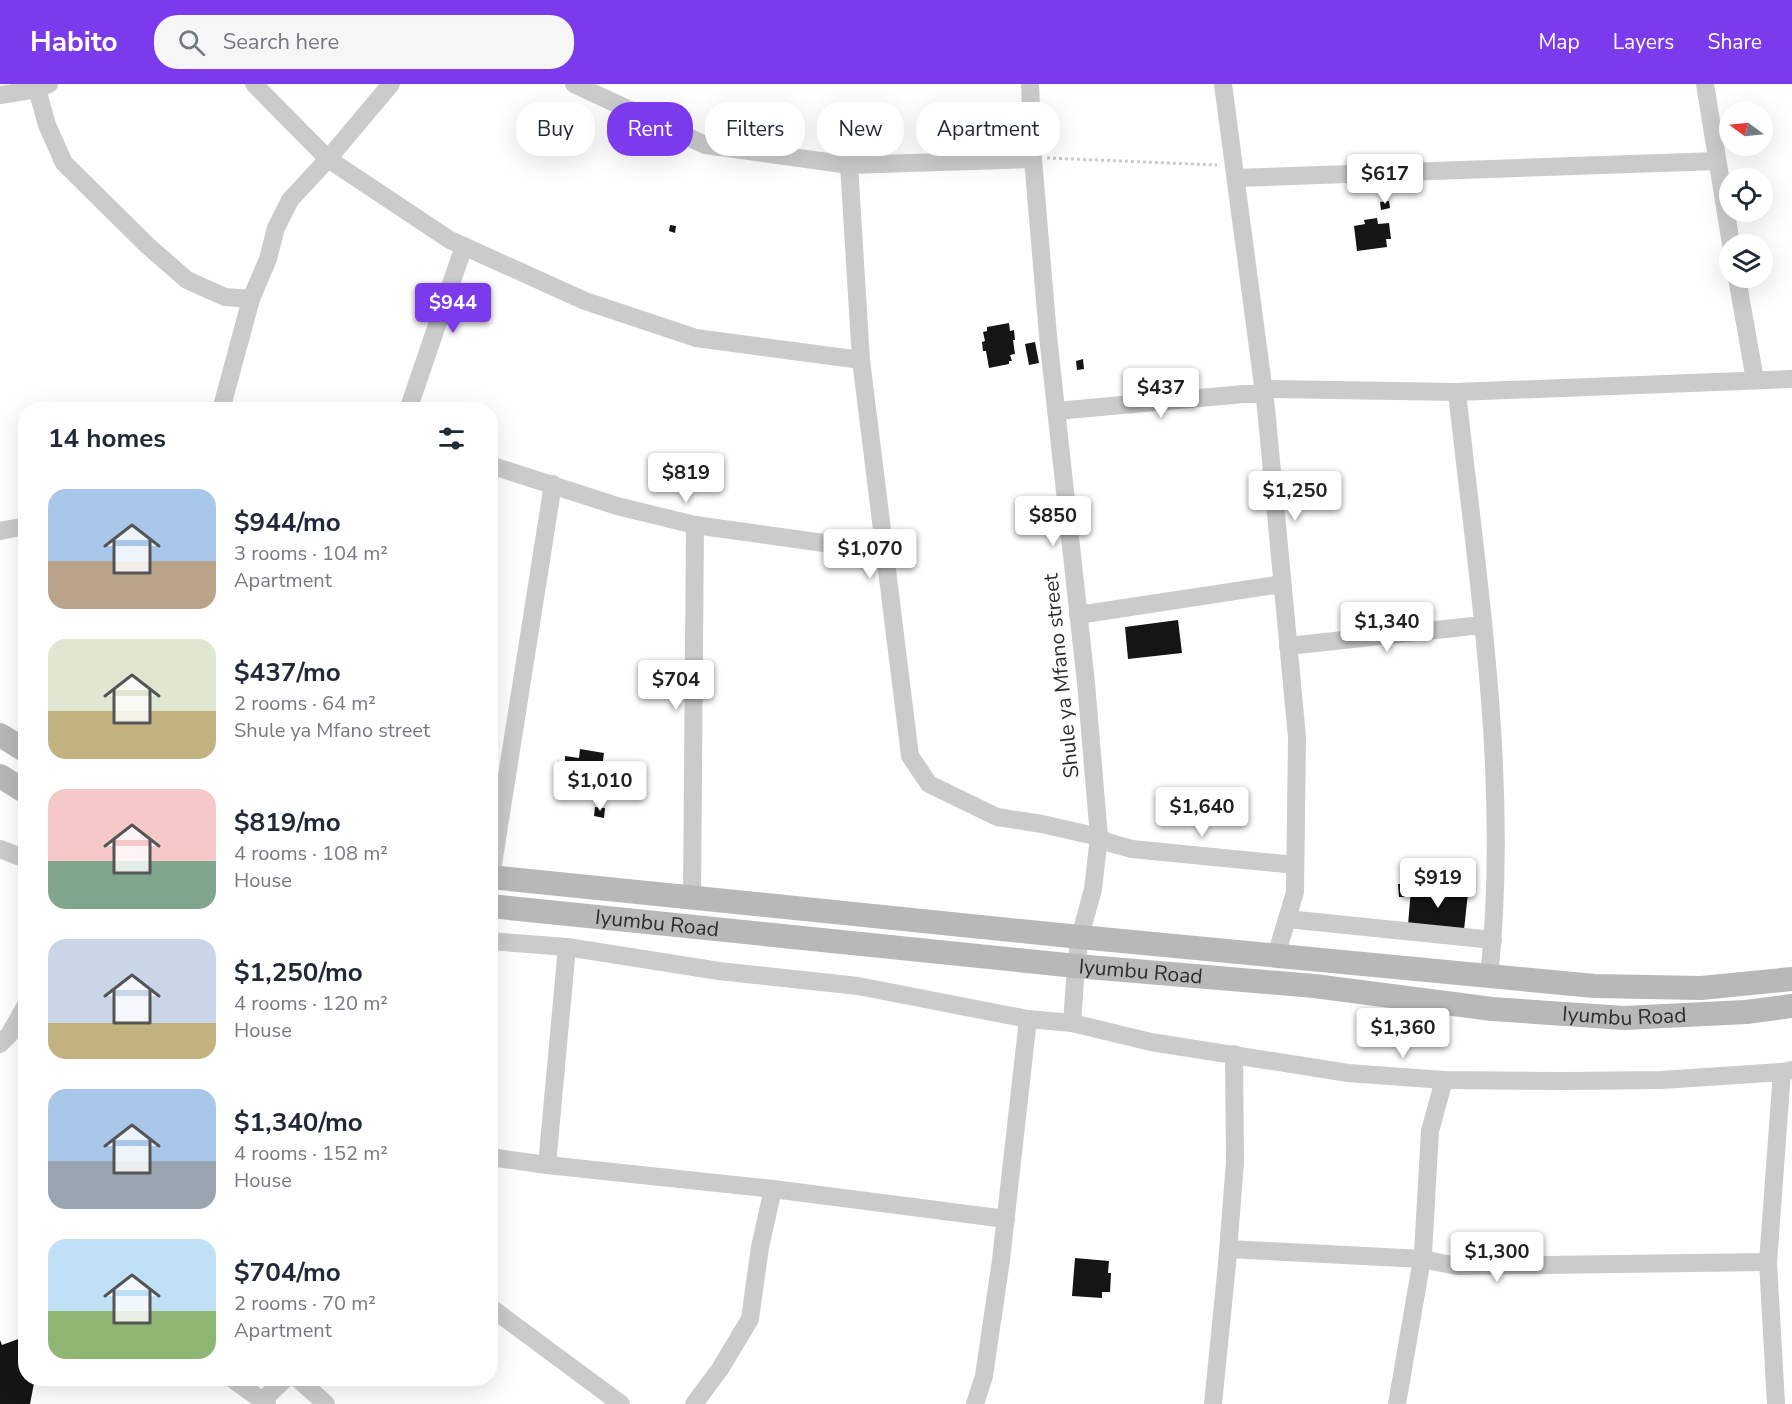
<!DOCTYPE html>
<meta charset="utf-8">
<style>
:root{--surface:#fff;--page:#f6f6f7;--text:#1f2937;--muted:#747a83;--accent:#7c3aed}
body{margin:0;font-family:"Nunito Sans",sans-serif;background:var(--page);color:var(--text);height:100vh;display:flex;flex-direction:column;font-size:22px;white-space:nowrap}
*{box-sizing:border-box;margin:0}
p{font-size:20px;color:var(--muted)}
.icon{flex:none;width:33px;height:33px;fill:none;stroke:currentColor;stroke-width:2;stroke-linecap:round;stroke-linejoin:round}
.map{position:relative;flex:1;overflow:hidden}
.sheet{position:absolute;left:18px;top:318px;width:480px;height:984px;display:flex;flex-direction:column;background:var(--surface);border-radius:24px;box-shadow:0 6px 24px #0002}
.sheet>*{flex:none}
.hud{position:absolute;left:516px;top:18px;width:570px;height:54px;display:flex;gap:12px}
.needle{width:39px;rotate:285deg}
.controls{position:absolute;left:1719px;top:18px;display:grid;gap:12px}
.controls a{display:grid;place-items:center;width:54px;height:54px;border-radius:50%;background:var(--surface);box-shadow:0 6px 24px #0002;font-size:30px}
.price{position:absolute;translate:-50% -51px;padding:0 14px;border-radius:6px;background:#fff;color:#222;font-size:20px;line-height:39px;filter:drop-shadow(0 2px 3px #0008)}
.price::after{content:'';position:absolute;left:50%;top:36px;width:18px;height:14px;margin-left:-9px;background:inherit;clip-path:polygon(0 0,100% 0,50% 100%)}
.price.active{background:var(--accent);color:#fff}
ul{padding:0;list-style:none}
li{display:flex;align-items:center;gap:18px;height:150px;padding:0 30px}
li span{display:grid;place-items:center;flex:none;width:168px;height:120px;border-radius:18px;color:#555}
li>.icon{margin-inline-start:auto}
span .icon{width:72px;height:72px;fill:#fffc;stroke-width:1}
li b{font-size:26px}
h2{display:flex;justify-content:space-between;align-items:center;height:72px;padding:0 30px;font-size:26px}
.tag{padding:0 21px;border-radius:24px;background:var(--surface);box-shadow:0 6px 24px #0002;font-size:21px;line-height:54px}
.tag.active{background:var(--accent);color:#fff}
header{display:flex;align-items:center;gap:36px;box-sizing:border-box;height:84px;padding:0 30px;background:var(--accent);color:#fff}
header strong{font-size:28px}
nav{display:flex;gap:33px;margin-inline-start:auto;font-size:21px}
.search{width:420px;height:54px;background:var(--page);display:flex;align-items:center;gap:15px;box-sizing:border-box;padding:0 21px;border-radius:24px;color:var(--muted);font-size:22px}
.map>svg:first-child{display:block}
.building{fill:#151515}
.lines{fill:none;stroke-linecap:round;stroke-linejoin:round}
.path{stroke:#cbcbcb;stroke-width:3;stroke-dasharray:3 3;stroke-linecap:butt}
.minor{stroke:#cbcbcb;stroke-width:18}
.secondary{stroke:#b8b8b8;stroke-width:24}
.labels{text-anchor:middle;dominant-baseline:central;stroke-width:6;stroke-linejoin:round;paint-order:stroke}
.street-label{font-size:21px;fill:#2e2e2e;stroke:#fff}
</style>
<header>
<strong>Habito</strong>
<div class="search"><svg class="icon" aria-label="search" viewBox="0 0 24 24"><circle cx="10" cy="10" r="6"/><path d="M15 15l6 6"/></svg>Search here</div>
<nav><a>Map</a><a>Layers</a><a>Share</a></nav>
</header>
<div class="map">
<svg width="1792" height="1320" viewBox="0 0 1792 1320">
<rect width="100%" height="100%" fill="#fff"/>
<!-- building -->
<g class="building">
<polygon points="1389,117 1390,124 1381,126 1380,118"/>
<polygon points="1377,134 1378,140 1389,139 1391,155 1386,155 1387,163 1357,167 1354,142 1365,140 1364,136"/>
<polygon points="670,141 676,142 675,149 669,147"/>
<polygon points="1009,239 1010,247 1014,246 1015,256 1013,256 1015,270 1010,271 1012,277 1009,277 1009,280 989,284 986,267 983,267 982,258 985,257 983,248 987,247 987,243"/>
<polygon points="1035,258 1039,279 1029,281 1025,260"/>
<polygon points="1083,275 1084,285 1077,286 1076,277"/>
<polygon points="1178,536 1182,569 1128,575 1125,543"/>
<polygon points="580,665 604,669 601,692 591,691 590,701 583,700 582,707 572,706 572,700 562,699 563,690 556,689 558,677 565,678 565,672 579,674"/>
<polygon points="595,723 605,724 604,734 594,732"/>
<polygon points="1398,800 1407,800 1408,813 1399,813"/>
<polygon points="1411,805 1468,809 1464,846 1408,841"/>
<polygon points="1075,1174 1109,1177 1108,1189 1111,1189 1110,1208 1102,1208 1102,1214 1072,1212"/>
<polygon points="21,1254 26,1267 26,1294 35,1294 30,1320 0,1320 0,1256 2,1261"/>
</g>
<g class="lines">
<!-- path -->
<polyline class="path" points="1047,74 1217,81"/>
<!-- minor -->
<g class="minor">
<polyline points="254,0 328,75 450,156 585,217 696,254 861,276"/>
<polyline points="574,0 705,61 849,81 1033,75"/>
<polyline points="1030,0 1033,75 1048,252 1086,599 1099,753 1093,805 1080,853 1076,882 1072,939"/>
<polyline points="1223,0 1266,324 1297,653 1295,808 1276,872"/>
<polyline points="1705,0 1731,160"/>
<polyline points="37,5 47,41 64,79 148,162 187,196 225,213 251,215"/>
<polyline points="0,11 37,5 49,0"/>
<polyline points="849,81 861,276 910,672 929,700 997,733 1042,740 1099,753 1107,758 1132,765 1295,781"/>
<polyline points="1236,94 1717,77"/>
<polyline points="1737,194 1755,296"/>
<polyline points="1264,305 1457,308 1792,295"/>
<path d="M1457 308C1478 502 1510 698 1489 893"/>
<polyline points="221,326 251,215 268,175 276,144 290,116 328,75 391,0"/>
<polyline points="408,326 464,162"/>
<polyline points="1056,327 1244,310 1264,310"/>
<polyline points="490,381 617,422 695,441 824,459 883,456"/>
<polyline points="0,447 26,442"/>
<polyline points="1078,531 1282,500"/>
<polyline points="1288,562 1482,541"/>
<polyline points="0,765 26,775"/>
<polyline points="491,793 553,400"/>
<polyline points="692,813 695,441"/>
<polyline points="1287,835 1493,856"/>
<polyline points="490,857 567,863 719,887 858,902 1028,935 1072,939 1151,958 1348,989 1444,996 1565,997 1661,996 1782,988 1792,986"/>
<polyline points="567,863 547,1081 773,1105 1006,1135"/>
<polyline points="0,960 9,951 26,921"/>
<polyline points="490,1073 547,1081"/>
<polyline points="1229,1165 1422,1175 1457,1182 1768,1178"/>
<polyline points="490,1223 621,1320"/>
<polyline points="231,1294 267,1320"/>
<polyline points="297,1294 326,1320"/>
<polyline points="262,1317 286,1294"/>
<polyline points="694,1320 720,1285 750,1235 760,1163 773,1105"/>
<polyline points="975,1320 984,1292 1001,1176 1028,935"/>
<polyline points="1213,1320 1227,1180 1235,1078 1234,970"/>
<polyline points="1397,1320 1423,1169 1430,1047 1444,996"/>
<polyline points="1776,1320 1768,1178 1782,988"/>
</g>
<!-- secondary -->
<g class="secondary">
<polyline points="0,651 26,667"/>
<polyline points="0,692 26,708"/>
<polyline points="490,793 1080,853 1594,902 1701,904 1792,895"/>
<path id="s1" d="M490 822 1076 882 1314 902 1492 925 1624 934 1746 928 1792 922"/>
</g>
</g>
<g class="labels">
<!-- street labels -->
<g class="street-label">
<text transform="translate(1061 592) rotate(-96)">Shule ya Mfano street</text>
<text stroke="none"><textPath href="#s1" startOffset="168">Iyumbu Road</textPath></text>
<text stroke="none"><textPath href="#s1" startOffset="654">Iyumbu Road</textPath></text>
<text stroke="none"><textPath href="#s1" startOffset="1140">Iyumbu Road</textPath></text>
</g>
</g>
</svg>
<div class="controls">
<a><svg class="needle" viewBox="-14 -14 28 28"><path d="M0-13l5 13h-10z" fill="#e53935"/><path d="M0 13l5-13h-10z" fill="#747a83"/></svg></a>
<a><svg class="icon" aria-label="locate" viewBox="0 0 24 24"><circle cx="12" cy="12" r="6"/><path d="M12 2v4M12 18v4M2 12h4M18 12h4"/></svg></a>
<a><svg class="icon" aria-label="layers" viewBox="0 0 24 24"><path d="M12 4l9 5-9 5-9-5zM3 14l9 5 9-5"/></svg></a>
</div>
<b class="price" style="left:1385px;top:121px">$617</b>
<b class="price active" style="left:453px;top:250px">$944</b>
<b class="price" style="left:1161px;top:335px">$437</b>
<b class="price" style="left:686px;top:420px">$819</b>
<b class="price" style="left:1295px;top:438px">$1,250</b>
<b class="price" style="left:1053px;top:463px">$850</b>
<b class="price" style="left:870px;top:496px">$1,070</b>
<b class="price" style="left:1387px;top:569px">$1,340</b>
<b class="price" style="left:676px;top:627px">$704</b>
<b class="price" style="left:600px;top:728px">$1,010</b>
<b class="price" style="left:1202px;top:754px">$1,640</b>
<b class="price" style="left:1438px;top:825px">$919</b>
<b class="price" style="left:1403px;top:975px">$1,360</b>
<b class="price" style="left:1497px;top:1199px">$1,300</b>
<div class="hud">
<a class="tag">Buy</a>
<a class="tag active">Rent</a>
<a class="tag">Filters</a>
<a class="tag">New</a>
<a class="tag">Apartment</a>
</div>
<section class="sheet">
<h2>14 homes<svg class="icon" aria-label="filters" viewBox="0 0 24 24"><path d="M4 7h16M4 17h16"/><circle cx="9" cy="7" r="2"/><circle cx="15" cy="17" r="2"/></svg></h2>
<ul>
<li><span style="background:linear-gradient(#a9c7e8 60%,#b9a48a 0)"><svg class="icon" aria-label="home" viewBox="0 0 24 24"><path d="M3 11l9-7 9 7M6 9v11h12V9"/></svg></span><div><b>$944/mo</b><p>3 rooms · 104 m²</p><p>Apartment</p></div></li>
<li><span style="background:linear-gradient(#dfe7d0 60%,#c2b280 0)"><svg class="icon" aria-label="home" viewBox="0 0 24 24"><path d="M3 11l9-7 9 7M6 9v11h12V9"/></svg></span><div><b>$437/mo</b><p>2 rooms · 64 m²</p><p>Shule ya Mfano street</p></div></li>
<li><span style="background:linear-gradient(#f6c9c9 60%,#7fa58c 0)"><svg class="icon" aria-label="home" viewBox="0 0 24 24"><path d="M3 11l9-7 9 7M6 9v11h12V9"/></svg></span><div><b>$819/mo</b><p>4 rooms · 108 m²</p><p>House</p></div></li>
<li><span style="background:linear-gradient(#c9d6e8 70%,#c2b280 0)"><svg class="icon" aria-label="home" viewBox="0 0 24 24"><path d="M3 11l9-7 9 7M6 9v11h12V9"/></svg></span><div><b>$1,250/mo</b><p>4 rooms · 120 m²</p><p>House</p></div></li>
<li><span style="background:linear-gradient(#a9c7e8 60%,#9aa5b1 0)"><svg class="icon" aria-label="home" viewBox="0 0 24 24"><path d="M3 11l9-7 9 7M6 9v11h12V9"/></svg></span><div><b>$1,340/mo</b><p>4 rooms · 152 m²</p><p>House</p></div></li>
<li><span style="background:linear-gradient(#bfe0f5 60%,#8fb573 0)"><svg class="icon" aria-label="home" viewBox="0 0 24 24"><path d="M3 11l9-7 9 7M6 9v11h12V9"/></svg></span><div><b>$704/mo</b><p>2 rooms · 70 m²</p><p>Apartment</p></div></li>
</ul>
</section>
</div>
